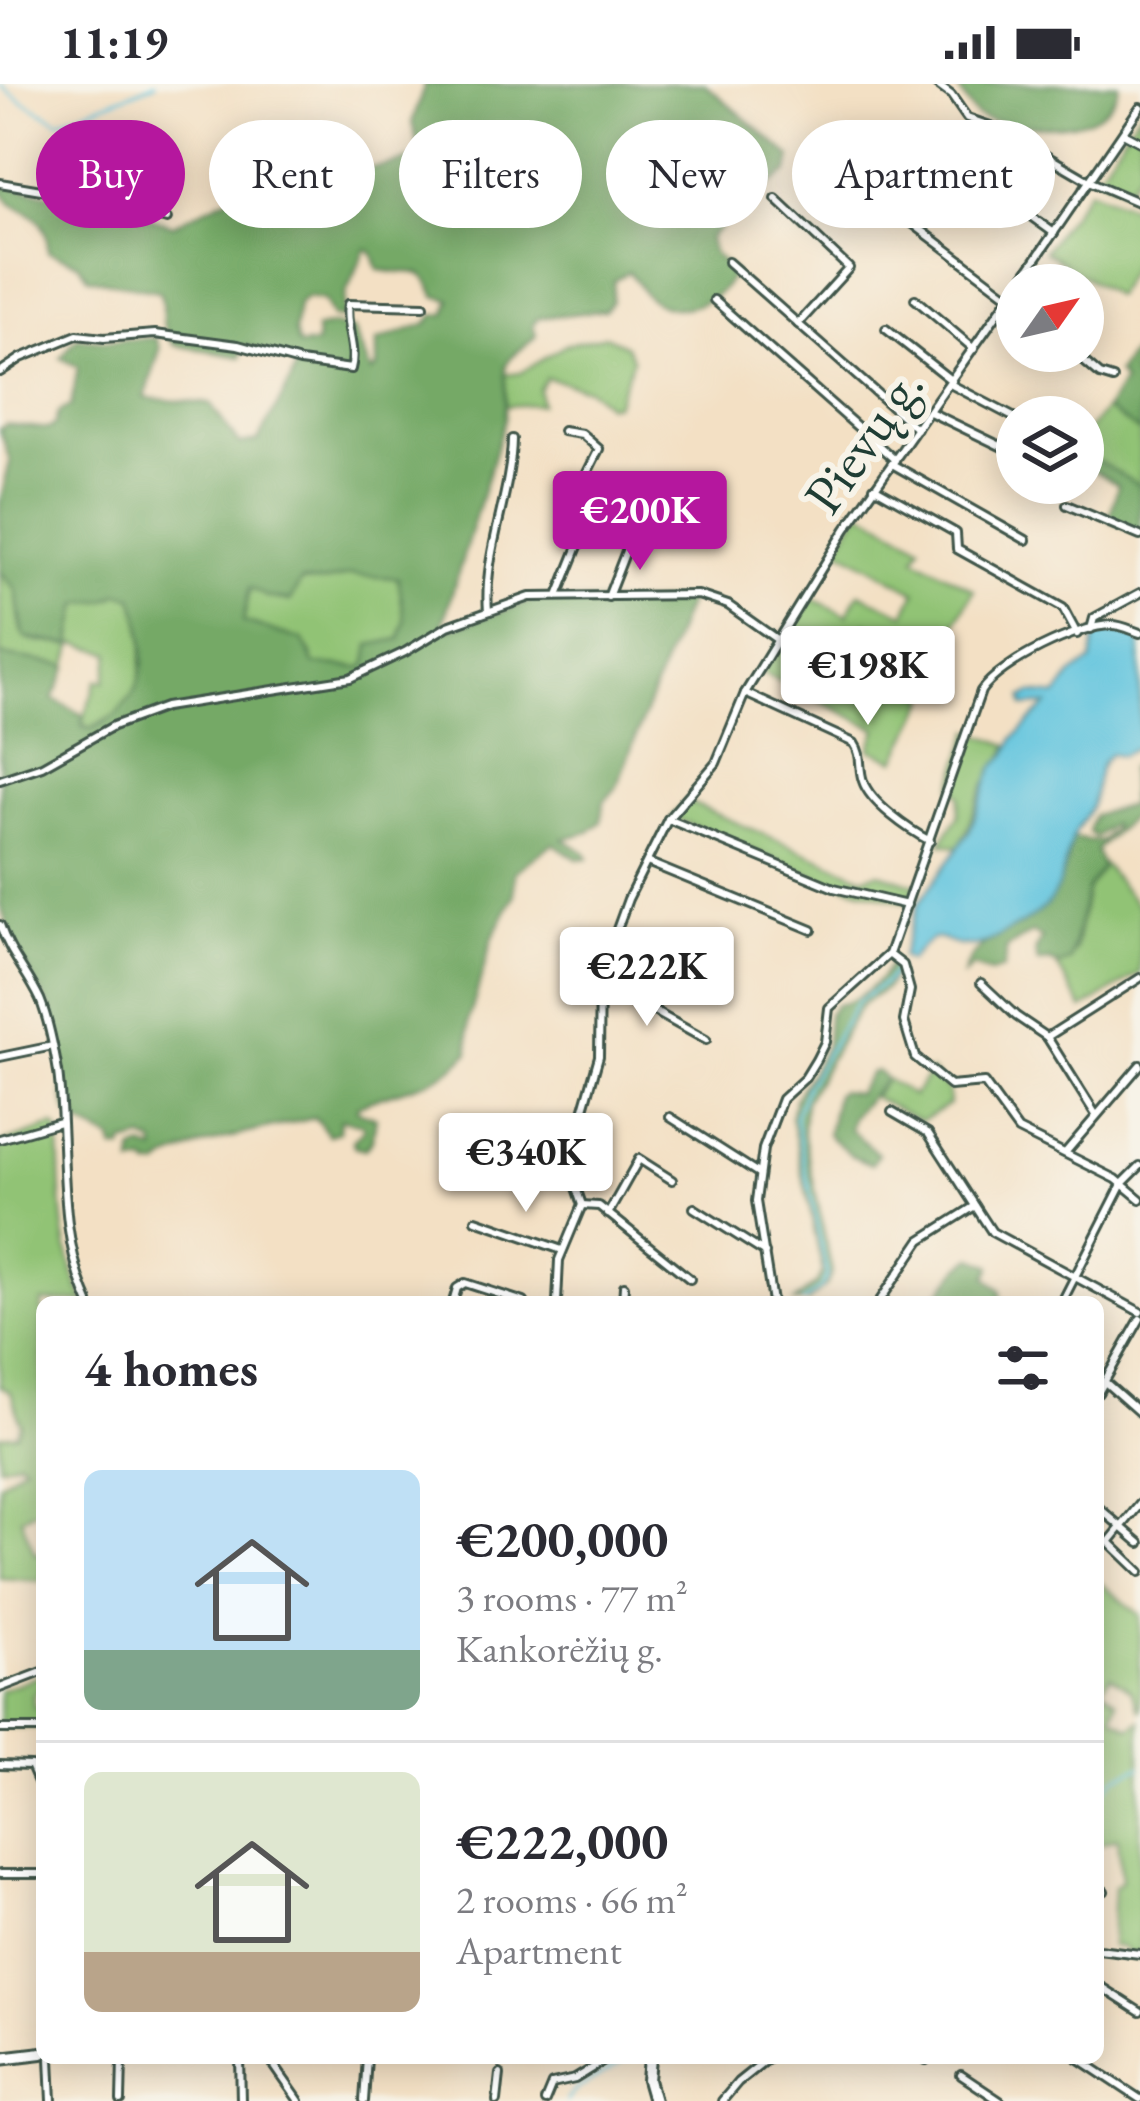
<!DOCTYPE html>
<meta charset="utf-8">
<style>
:root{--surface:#fff;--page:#f7f7f7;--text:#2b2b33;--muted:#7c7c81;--line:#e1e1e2;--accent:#b5179e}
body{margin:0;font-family:"EB Garamond",serif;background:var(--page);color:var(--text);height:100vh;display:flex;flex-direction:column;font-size:45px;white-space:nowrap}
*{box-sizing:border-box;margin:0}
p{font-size:39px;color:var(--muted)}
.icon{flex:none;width:66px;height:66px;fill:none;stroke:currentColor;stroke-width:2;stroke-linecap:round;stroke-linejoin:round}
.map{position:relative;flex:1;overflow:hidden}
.sheet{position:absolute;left:36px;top:1212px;width:1068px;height:768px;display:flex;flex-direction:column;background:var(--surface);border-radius:18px;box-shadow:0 6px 30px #0003}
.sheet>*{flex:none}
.banner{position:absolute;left:36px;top:36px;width:1068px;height:108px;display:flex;gap:24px}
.needle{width:78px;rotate:56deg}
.buttons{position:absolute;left:996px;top:180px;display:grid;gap:24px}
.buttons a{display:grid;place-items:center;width:108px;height:108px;border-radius:50%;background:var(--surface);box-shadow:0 6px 30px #0003;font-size:60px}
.price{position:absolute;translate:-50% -102px;padding:0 27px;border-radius:12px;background:#fff;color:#222;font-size:39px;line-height:78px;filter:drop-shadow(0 3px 6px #0008)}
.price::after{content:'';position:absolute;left:50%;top:72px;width:36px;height:27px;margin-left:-18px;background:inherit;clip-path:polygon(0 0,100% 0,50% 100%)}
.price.active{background:var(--accent);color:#fff}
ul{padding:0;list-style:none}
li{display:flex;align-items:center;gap:36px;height:300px;padding:0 48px}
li+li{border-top:3px solid var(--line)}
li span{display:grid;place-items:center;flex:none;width:336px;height:240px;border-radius:18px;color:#555}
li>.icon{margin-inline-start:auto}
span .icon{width:144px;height:144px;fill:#fffc;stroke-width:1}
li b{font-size:51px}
h2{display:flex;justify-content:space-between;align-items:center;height:144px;padding:0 48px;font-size:51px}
.chip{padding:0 42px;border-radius:54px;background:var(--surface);box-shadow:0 6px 30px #0003;font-size:42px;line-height:108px}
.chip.active{background:var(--accent);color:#fff}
.status{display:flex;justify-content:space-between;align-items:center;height:84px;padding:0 60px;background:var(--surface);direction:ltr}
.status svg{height:33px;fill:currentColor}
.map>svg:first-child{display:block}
.green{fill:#91c374;stroke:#588054;stroke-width:3}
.forest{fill:#74a966;stroke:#4a734d;stroke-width:3;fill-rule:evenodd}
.water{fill:#60c4de;stroke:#408089;stroke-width:3}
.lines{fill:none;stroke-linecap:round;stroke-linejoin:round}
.stream{stroke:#60c4de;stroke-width:3}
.street-casing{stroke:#3f554a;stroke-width:12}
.secondary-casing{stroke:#3f554a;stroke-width:16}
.street{stroke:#fff;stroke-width:6}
.secondary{stroke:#fff;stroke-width:10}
.labels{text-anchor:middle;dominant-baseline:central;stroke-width:12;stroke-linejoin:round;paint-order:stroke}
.street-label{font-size:54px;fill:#1f3d34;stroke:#f7f3e8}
</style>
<div class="status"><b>11:19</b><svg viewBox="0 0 49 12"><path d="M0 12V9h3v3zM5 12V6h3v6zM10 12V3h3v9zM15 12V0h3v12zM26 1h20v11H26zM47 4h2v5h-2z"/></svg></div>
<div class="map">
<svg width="1140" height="2017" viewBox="0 0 1140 2017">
<rect width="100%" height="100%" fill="#f7f3e8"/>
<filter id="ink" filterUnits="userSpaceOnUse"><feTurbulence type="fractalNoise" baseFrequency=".00833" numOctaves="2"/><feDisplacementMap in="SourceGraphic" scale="24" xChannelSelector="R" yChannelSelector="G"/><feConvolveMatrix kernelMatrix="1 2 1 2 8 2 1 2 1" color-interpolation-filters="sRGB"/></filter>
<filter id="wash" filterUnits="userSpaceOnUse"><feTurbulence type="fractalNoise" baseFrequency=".004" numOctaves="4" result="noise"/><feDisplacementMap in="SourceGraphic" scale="48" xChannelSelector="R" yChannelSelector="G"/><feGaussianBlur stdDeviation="2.7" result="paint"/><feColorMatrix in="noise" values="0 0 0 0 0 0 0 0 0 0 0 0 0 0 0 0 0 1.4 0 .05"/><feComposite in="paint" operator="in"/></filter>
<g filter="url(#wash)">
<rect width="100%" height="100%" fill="#f3e0c4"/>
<!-- green -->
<g class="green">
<polygon points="1140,26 1140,85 1126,106 1097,92"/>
<polygon points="1089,105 1140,126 1140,184 1132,181 1115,212 1044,167"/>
<polygon points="606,252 626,262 633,275 615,320 607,321 587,304 546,294 539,305 540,320 505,322 505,291 520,289 567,260"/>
<polygon points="1106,325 1140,348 1140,402 1083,369 1083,353"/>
<polygon points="860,426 921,461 915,473 974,506 941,566 929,560 922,572 866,539 849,570 928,614 896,676 870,665 877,645 762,589 809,513 847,531 859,509 905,530 916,508 838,464"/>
<polygon points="0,487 16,506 21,547 29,556 71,561 79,519 113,514 119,509 133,513 144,549 139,604 115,631 90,645 82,639 97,596 105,597 111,569 74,559 67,584 0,571"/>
<polygon points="351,491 399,494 405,537 400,555 371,561 367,579 362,584 313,580 312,570 303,556 243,538 250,504 261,509 301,497 323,498"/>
<path d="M971 647 1008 661C1005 678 990 690 983 705 973 725 971 744 958 763L941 759 958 732 960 712 952 703Z"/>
<polygon points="686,717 863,793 878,788 916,801 910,819 825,796 672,733"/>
<polygon points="1102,779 1140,824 1140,889 1083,925 1056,880 1060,881 1075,867 1087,805"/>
<polygon points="931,987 948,1006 949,1020 921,1037 873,1013 886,995 913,1012"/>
<path d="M54 1042 59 1048C61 1106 58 1165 85 1218H42V1423L21 1434 35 1470 42 1468V1497L0 1494V1399L24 1381 19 1376 0 1382V1352L17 1350 21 1340 11 1308 0 1302V1060Z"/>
<polygon points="1098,1497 1140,1531 1140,1627 1131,1606 1111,1592 1102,1605 1117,1617 1112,1632 1130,1644 1140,1636 1140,1876 1121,1863 1111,1862 1114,1802 1122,1797 1118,1754 1098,1760"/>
<polygon points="42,1591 42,1599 33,1612 34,1623 42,1626 42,1643 0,1643 0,1606"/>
</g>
<!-- forest -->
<g class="forest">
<path d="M425 0H705L791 73 788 88 747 117 709 155 713 169 734 188C720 220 673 238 646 211 639 204 635 194 629 188L614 197 612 217 605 226 537 234 533 241 536 251C528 264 512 267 506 281L505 334 443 539 447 546 535 516 631 519 689 515 616 704 604 718 601 738 589 748 563 755 586 769 588 774 577 775 553 759 515 788 514 812 492 855 469 936V968C440 1004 396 1003 357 1022L358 1027 376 1034 372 1056 365 1065 354 1062 353 1057 364 1045 362 1040 340 1035 339 1048 329 1051 315 1034C279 1042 183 1060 159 1083H149L147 1079 133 1081 134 1067 143 1063 156 1068 155 1060 143 1055 124 1060 123 1066 114 1065 112 1056 75 1038 69 1032 64 1015 62 974 51 924 15 865 0 820V571L64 581 67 584 53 615 83 631 82 642 90 645C149 621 152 567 133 513L119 509 107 516 79 520 71 561 24 553 16 506 0 487V419L10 378 0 345 6 340 49 345 55 340 58 328 71 322 78 283 61 274 77 254 106 257 156 254 160 265 145 314 210 320 239 360 258 357C272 327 287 312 297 280L248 262 242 265 241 273 174 261C154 235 169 229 159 207L89 194 78 179 48 168C47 115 11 137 0 101L107 120 172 141 265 95C280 96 288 87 303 85 316 84 330 90 343 88 369 84 397 82 421 71L412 39ZM366 165 372 168 378 185C409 195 422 175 435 212L451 216 446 230 434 231 428 239 377 257V284L371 288 353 246 332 241 316 245 317 260 299 262 294 248 298 220 307 213 324 216 332 233 343 235 345 211ZM351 491 398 494 405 537 400 555 370 561 367 579 362 584 314 580 303 556 243 538 250 504 267 513 290 517 301 497 323 498Z"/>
<path d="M956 0H1119C1108 50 1042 44 1004 38 995 37 984 37 977 32 968 25 962 10 956 0Z"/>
<polygon points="1140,258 1140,274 1132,289 1140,304 1140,348 1106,325 1123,298 1117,289"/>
<polygon points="1083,369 1140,402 1140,449 1109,436 1118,401 1086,382"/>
<path d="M1140 674V725L1096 766 1102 783 1087 805 1070 877 1060 881 1048 877 1038 879 1035 868 1042 854 1032 849 1007 864 1003 885 990 889 973 883 963 891C972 855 1009 852 1034 831 1058 811 1067 784 1072 754L1100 758 1113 745 1112 740 1095 753 1088 747 1094 731 1130 721 1129 685Z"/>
<path d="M890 880 897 886 886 904 862 920 854 932 805 1018 803 1047 832 1188 826 1202 808 1218H794L817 1199 823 1188 791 1032 795 1015 826 962 828 930 835 921C854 920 882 898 890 880Z"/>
<polygon points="877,987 886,995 852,1033 850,1045 878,1070 872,1080 851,1071 828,1050 836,1010 840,1007 857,1009 870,989"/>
<polygon points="973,1173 992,1182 987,1193 1001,1206 1001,1218 933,1218 959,1184"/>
</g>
<!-- water -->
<path class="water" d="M1117 546 1140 555V662L1120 672 1110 670C1094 683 1098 702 1091 721 1087 733 1077 742 1073 753 1063 777 1064 801 1046 822 1035 833 988 861 973 862 935 864 944 836 909 877L901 873 918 820 969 748 993 684 1007 670 1014 654 1047 621 1024 622 1023 614 1032 609 1057 612 1072 591 1092 577 1095 551Z"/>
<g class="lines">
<!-- stream -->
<g class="stream">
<polyline points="0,1 25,19"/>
<polyline points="27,20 59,37"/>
<polyline points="62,36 155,0"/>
<polyline points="809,998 857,918 887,897 897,883"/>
<polyline points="807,1001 795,1032 810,1107"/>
<polyline points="803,1218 821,1204 827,1191 811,1111"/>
<polyline points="1098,1714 1116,1693 1140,1683"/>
<polyline points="566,2017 577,2005 630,1974"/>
</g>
</g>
</g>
<g filter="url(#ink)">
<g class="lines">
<!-- street casing -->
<g class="street-casing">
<g id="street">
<polyline points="936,0 951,11 967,34 1002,46 1091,98 1140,119"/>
<polyline points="1123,49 1140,58"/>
<polyline points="981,96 1054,149"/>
<polyline points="0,99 106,117 167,135"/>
<polyline points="776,115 849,184 798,240"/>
<polyline points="904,133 1010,213"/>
<polyline points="728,178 917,345"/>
<polyline points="1018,201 1140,23"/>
<polyline points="915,215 974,265"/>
<polyline points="714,216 895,376"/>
<polyline points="886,245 952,297"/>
<polyline points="1072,267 1100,291 1113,295"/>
<path d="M0 288 21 274 77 251 104 254 155 250 238 261 300 278 351 285C357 264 344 242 348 220L424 222"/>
<polyline points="950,300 1017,335"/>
<polyline points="930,328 1017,370"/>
<polyline points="892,380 1026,456"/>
<polyline points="874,403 956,449 957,465 1063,524 1077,550"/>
<polyline points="1067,421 1140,452"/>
<polyline points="558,512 601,405 587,389 599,365 582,350 563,347"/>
<polyline points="608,513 633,449"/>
<path d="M488 527C483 470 511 412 512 355"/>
<polyline points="1091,545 1094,534 1140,509"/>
<path d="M745 609 854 659C863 672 858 683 863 697 870 719 909 746 930 757"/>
<polyline points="0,696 42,682 113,642 165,623 350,594 405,568 448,542 530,513 698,511 728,521 779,557"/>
<polyline points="668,735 834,804 907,821"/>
<polyline points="647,778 812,846"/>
<path d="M0 841C9 869 28 889 40 915 49 937 54 964 58 988 68 1065 56 1145 89 1218"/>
<polyline points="890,871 903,881 910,906 904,937 915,973 950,1002 984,999 1018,1046 1116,1095 1140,1115"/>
<polyline points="600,897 706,956"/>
<polyline points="981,899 1016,932 1047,953"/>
<polyline points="0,973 53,962"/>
<polyline points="892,1028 928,1049 992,1148 1140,1228"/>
<polyline points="1096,1031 1047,953 1140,894"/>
<polyline points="670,1033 758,1089"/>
<polyline points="0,1055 60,1038"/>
<polyline points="1065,1069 1140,981"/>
<polyline points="582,1121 574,1098 574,1079 579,1042 599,972 600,892 628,815 668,735 716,679 745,609 846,445 1017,202"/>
<polyline points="582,1121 599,1122 690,1195"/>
<polyline points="694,1124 765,1169"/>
<polyline points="608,1130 639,1075 672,1096"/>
<polyline points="476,1136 562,1166"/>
<polyline points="453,1218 457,1204 465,1199 524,1218"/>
<polyline points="557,1218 559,1176 582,1121"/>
<polyline points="623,1218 624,1202"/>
<path d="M772 1218 756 1117 763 1065 782 1015 805 994 816 976 825 958 829 924 889 870 981 607C1000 579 1078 541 1112 541 1122 541 1131 546 1140 549"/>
<polyline points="879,1218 921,1156 975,1122"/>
<polyline points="1062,1218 1122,1100 1140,1082"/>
<polyline points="1106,1299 1140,1329"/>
<polyline points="1098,1309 1140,1235"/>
<polyline points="1140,1420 1109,1458 1140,1488"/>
<polyline points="1098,1423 1140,1459"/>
<polyline points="0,1604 42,1588"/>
<polyline points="0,1645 42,1645"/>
<polyline points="0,1681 31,1682 42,1707"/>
<polyline points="0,1790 42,1790"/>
<polyline points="1098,1810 1104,1807"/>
<polyline points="1098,1865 1140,1870"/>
<polyline points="1098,1901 1140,1928"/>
<polyline points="50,1974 52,2017"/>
<polyline points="240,1974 241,2017"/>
<polyline points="269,1974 299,2017"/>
<polyline points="1078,1974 1140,2015"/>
<polyline points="926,1976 927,1974"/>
<polyline points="961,1991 1000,2017"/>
<polyline points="121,2017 122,1974"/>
<polyline points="364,2017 367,1974"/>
<polyline points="497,2017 500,1990"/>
<polyline points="545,2017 552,2000 575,1995 609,1974"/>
<polyline points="722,2017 738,1998 768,1974"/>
</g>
</g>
<!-- secondary casing -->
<g class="secondary-casing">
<g id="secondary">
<polyline points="0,1974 42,1969"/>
<polyline points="650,1974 648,1996 654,2017"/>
</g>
</g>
<!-- street -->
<use href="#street" class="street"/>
<!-- secondary -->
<use href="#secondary" class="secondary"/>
</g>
</g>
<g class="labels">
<!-- street labels -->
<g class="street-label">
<text transform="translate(863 356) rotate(-55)">Pievų g.</text>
</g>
</g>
</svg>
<div class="buttons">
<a><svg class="needle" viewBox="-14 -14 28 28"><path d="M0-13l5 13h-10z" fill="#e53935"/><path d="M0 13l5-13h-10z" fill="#7c7c81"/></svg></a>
<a><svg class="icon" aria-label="layers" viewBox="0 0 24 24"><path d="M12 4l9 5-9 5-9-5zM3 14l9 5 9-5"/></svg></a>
</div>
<b class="price active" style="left:640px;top:489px">€200K</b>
<b class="price" style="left:868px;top:644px">€198K</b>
<b class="price" style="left:647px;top:945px">€222K</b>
<b class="price" style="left:526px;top:1131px">€340K</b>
<div class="banner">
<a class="chip active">Buy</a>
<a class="chip">Rent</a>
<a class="chip">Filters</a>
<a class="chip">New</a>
<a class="chip">Apartment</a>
</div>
<section class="sheet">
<h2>4 homes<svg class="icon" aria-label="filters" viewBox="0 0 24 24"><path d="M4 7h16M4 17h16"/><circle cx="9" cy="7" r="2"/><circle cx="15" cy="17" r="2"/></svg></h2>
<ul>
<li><span style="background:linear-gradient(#bfe0f5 75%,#7fa58c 0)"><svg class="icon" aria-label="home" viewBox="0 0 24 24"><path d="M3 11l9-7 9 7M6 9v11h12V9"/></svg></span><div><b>€200,000</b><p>3 rooms · 77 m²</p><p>Kankorėžių g.</p></div></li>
<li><span style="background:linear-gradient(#dfe7d0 75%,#b9a48a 0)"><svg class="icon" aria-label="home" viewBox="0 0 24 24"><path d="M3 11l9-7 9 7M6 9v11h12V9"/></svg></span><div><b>€222,000</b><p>2 rooms · 66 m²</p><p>Apartment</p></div></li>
</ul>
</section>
</div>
